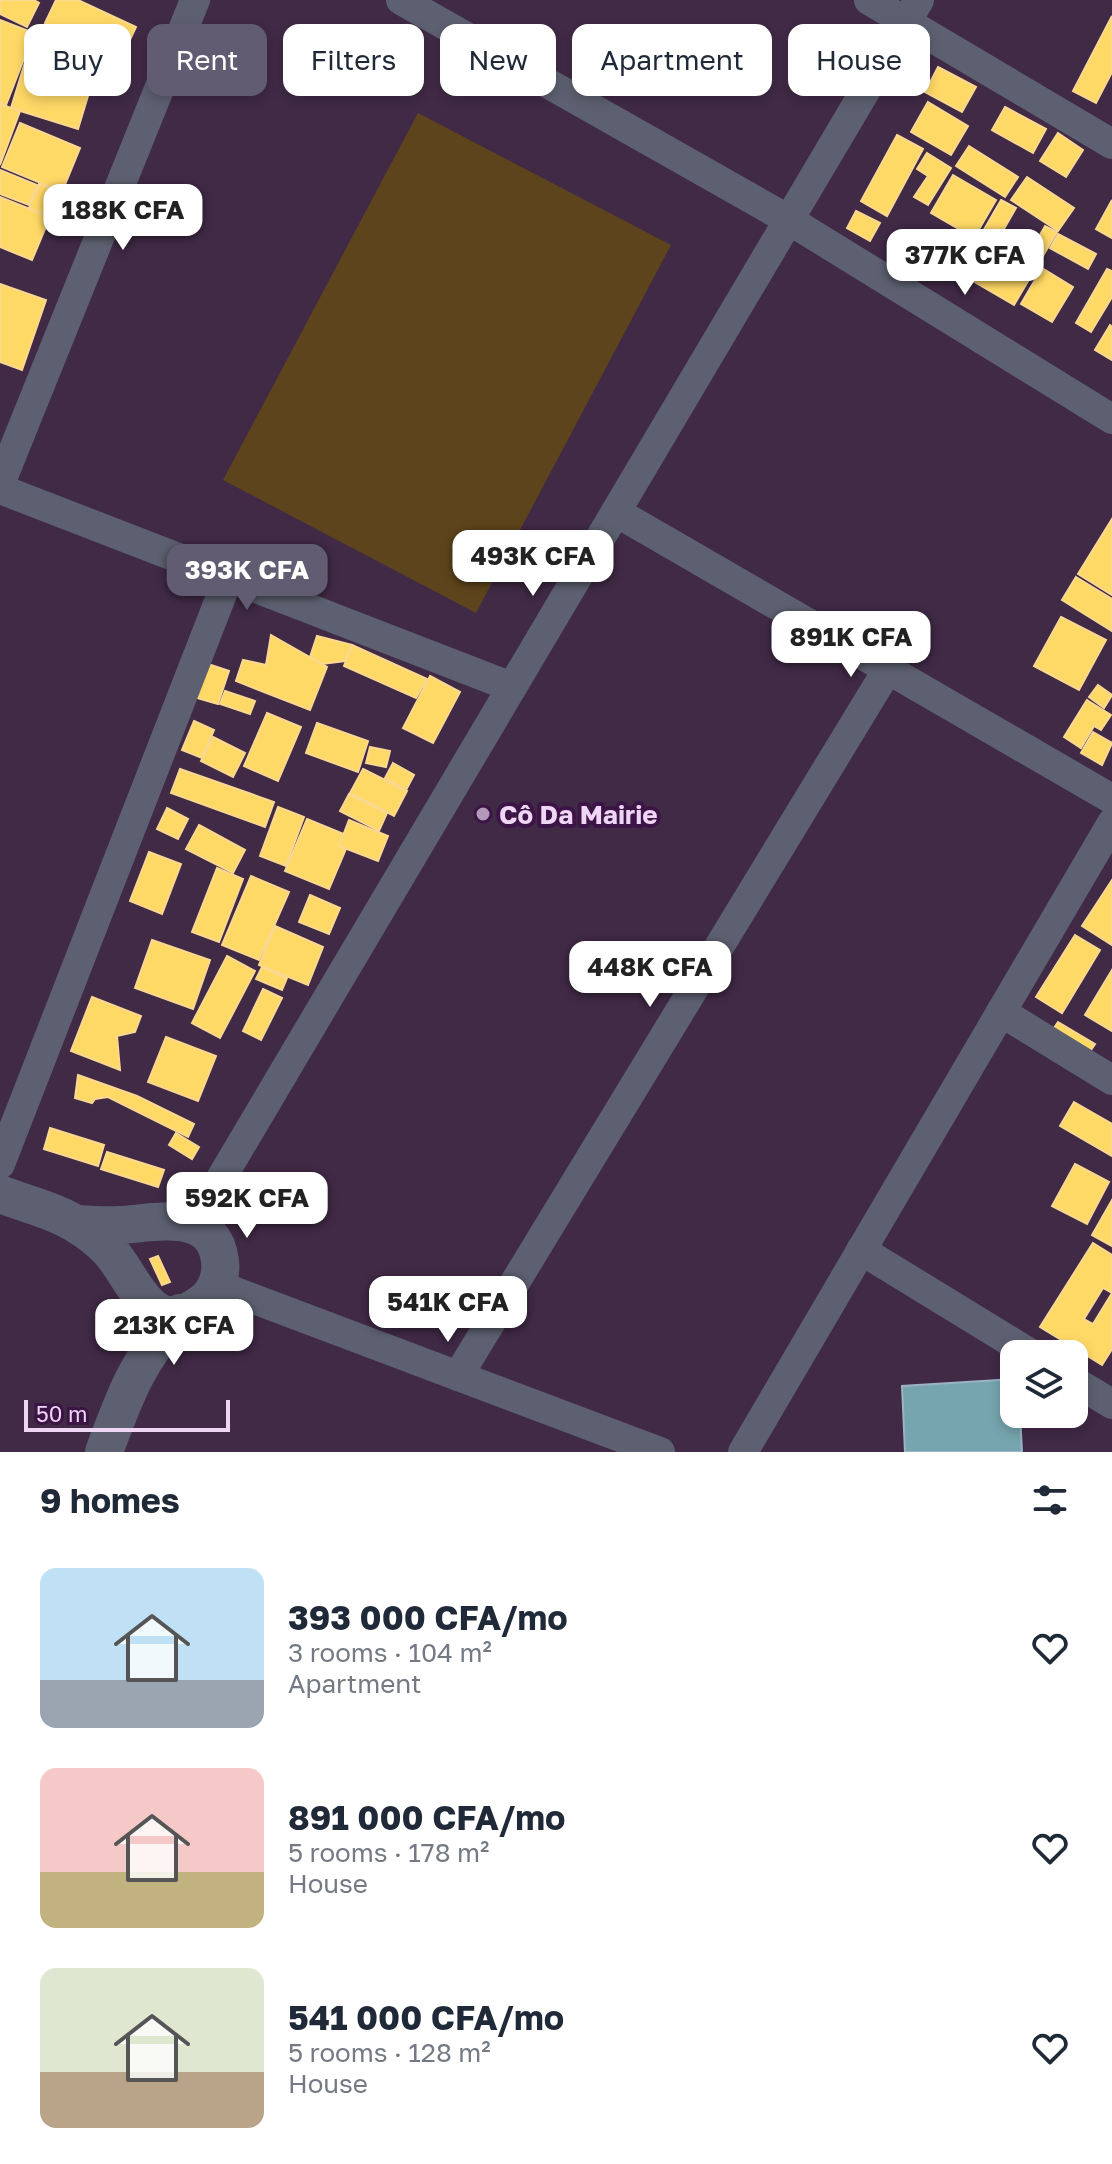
<!DOCTYPE html>
<meta charset="utf-8">
<style>
:root{--surface:#fff;--page:#f2f2f3;--text:#1f2937;--muted:#747a83;--accent:#615c71}
body{margin:0;font-family:"Golos Text",sans-serif;background:var(--page);color:var(--text);height:100vh;display:flex;flex-direction:column;font-size:30px;white-space:nowrap}
*{box-sizing:border-box;margin:0}
p{font-size:26px;color:var(--muted)}
.icon{flex:none;width:44px;height:44px;fill:none;stroke:currentColor;stroke-width:2;stroke-linecap:round;stroke-linejoin:round}
.map{position:relative;height:1452px;overflow:hidden}
.panel{display:flex;flex-direction:column;background:var(--surface);flex:1}
.panel>*{flex:none}
.banner{position:absolute;left:24px;top:24px;width:1064px;height:72px;display:flex;gap:16px}
.tools{position:absolute;left:1000px;top:1340px;display:grid;gap:16px}
.tools a{display:grid;place-items:center;width:88px;height:88px;border-radius:16px;background:var(--surface);box-shadow:0 4px 12px #0003;font-size:40px}
.scale{position:absolute;left:24px;bottom:20px;width:206px;box-sizing:border-box;padding-left:8px;border:4px solid #eed6f4;border-top:0;font-size:22px;line-height:28px;white-space:nowrap;color:#eed6f4;-webkit-text-stroke:6px #3c1446;paint-order:stroke}
.price{position:absolute;translate:-50% -68px;padding:0 18px;border-radius:16px;background:#fff;color:#222;font-size:26px;line-height:52px;filter:drop-shadow(0 2px 4px #0008)}
.price::after{content:'';position:absolute;left:50%;top:48px;width:24px;height:18px;margin-left:-12px;background:inherit;clip-path:polygon(0 0,100% 0,50% 100%)}
.price.on{background:var(--accent);color:#fff}
ul{padding:0;list-style:none}
li{display:flex;align-items:center;gap:24px;height:200px;padding:0 40px}
li span{display:grid;place-items:center;flex:none;width:224px;height:160px;border-radius:16px;color:#555}
li>.icon{margin-inline-start:auto}
span .icon{width:96px;height:96px;fill:#fffc;stroke-width:1}
li b{font-size:34px}
h2{display:flex;justify-content:space-between;align-items:center;height:96px;padding:0 40px;font-size:34px}
.pill{padding:0 28px;border-radius:16px;background:var(--surface);box-shadow:0 4px 12px #0003;font-size:28px;line-height:72px}
.pill.on{background:var(--accent);color:#fff}
.map>svg:first-child{display:block}
.green{fill:#5e441c}
.homes{fill:#ffd966;stroke:#fad891;stroke-width:2;fill-rule:evenodd}
.public{fill:#76a5af;stroke:#9ab4c4;stroke-width:2}
.lines{fill:none;stroke-linecap:round;stroke-linejoin:round}
.minor{stroke:#5d6070;stroke-width:30}
.tertiary{stroke:#5d6070;stroke-width:38}
.poi-dot{fill:#b19ab7;stroke:#3c1446;stroke-width:3}
.labels{text-anchor:middle;dominant-baseline:central;stroke-width:8;stroke-linejoin:round;paint-order:stroke}
.poi-label{font-size:26px;font-weight:bold;fill:#eed6f4;stroke:#3c1446;text-anchor:start}
</style>
<div class="map">
<svg width="1112" height="1452" viewBox="0 0 1112 1452">
<rect width="100%" height="100%" fill="#402a46"/>
<!-- green -->
<polygon class="green" points="418,113 671,245 476,613 223,480"/>
<!-- homes -->
<g class="homes">
<polygon points="0,0 34,0 39,3 27,27 0,14"/>
<polygon points="56,0 78,0 136,27 121,59 45,23"/>
<polygon points="1112,16 1112,72 1096,103 1073,91"/>
<polygon points="0,20 34,33 6,105 0,103"/>
<polygon points="34,33 101,53 78,129 11,108"/>
<polygon points="938,67 976,87 962,112 925,92"/>
<polygon points="928,102 968,126 951,155 911,132"/>
<polygon points="0,104 20,111 0,165"/>
<polygon points="1005,107 1046,129 1033,153 992,130"/>
<polygon points="20,123 80,148 62,192 2,167"/>
<polygon points="1058,133 1083,150 1066,177 1040,161"/>
<polygon points="897,135 923,149 887,216 861,201"/>
<polygon points="969,146 1018,177 1005,197 956,166"/>
<polygon points="927,153 951,168 928,205 914,197 928,176 917,169"/>
<polygon points="0,170 37,185 29,205 0,194"/>
<polygon points="953,175 996,200 974,238 931,213"/>
<polygon points="1027,177 1074,208 1058,231 1011,200"/>
<polygon points="39,184 72,197 62,222 29,208"/>
<polygon points="0,197 50,217 32,260 0,247"/>
<polygon points="1001,200 1016,208 997,241 1027,258 1045,226 1057,232 1014,305 959,273"/>
<polygon points="1112,200 1112,238 1096,229"/>
<polygon points="856,211 880,223 870,241 847,228"/>
<polygon points="1058,234 1096,254 1088,269 1050,248"/>
<polygon points="1042,268 1073,287 1052,322 1021,304"/>
<polygon points="1107,269 1112,271 1112,297 1091,332 1076,323"/>
<polygon points="0,284 46,300 22,370 0,362"/>
<polygon points="1110,325 1112,327 1112,360 1095,350"/>
<polygon points="1112,519 1112,595 1078,574"/>
<polygon points="1076,577 1112,599 1112,631 1062,600"/>
<polygon points="1061,617 1106,640 1079,690 1034,666"/>
<polygon points="271,635 327,667 310,710 236,681 243,660 266,665"/>
<polygon points="317,636 352,645 345,661 322,664 310,657"/>
<polygon points="352,645 427,679 416,698 344,666"/>
<polygon points="205,663 229,671 218,704 194,697"/>
<polygon points="430,676 460,692 433,743 403,728"/>
<polygon points="1098,685 1112,695 1104,708 1089,697"/>
<polygon points="225,691 255,701 250,714 220,704"/>
<polygon points="1087,700 1111,715 1101,730 1094,726 1081,748 1064,737"/>
<polygon points="267,713 301,727 278,781 244,766"/>
<polygon points="194,721 214,730 202,758 182,750"/>
<polygon points="317,723 368,741 358,772 306,753"/>
<polygon points="1093,732 1112,743 1102,765 1081,753"/>
<polygon points="213,737 245,753 233,777 201,761"/>
<polygon points="370,747 390,751 386,767 366,763"/>
<polygon points="393,763 414,775 406,790 385,778"/>
<polygon points="180,769 274,802 265,827 171,793"/>
<polygon points="363,769 407,791 394,816 350,793"/>
<polygon points="349,794 387,813 379,831 340,811"/>
<polygon points="278,807 304,817 286,866 260,856"/>
<polygon points="167,808 188,819 178,839 157,829"/>
<polygon points="307,819 351,837 329,889 285,871"/>
<polygon points="349,820 388,836 378,861 339,846"/>
<polygon points="199,825 245,850 233,873 186,849"/>
<polygon points="149,852 181,864 162,914 130,901"/>
<polygon points="217,868 243,879 219,942 192,932"/>
<polygon points="251,876 289,892 259,960 222,945"/>
<polygon points="1112,880 1112,945 1082,926"/>
<polygon points="310,895 340,908 329,934 299,922"/>
<polygon points="275,926 323,947 308,985 259,965"/>
<polygon points="1075,935 1100,950 1062,1013 1036,997"/>
<polygon points="152,940 210,960 193,1009 135,988"/>
<polygon points="227,956 255,971 220,1038 192,1023"/>
<polygon points="262,967 287,978 282,990 256,979"/>
<polygon points="1112,970 1112,1031 1085,1015"/>
<polygon points="263,989 282,998 261,1040 243,1031"/>
<polygon points="92,997 141,1016 135,1032 117,1036 120,1070 71,1051"/>
<polygon points="1058,1022 1095,1044 1087,1056 1050,1034"/>
<polygon points="166,1037 216,1056 198,1101 148,1082"/>
<polygon points="78,1075 137,1096 194,1124 188,1137 108,1097 95,1099 92,1103 75,1098"/>
<polygon points="1074,1102 1112,1124 1112,1156 1060,1126"/>
<polygon points="50,1128 104,1145 98,1166 44,1149"/>
<polygon points="176,1133 199,1147 192,1159 169,1145"/>
<polygon points="107,1152 164,1170 158,1187 101,1169"/>
<polygon points="1075,1164 1109,1182 1087,1224 1052,1206"/>
<polygon points="1112,1200 1112,1246 1092,1235"/>
<path d="M1093 1243 1112 1255V1349L1102 1365 1040 1327ZM1103 1288 1112 1293 1093 1324 1084 1319Z"/>
<polygon points="158,1256 170,1282 162,1285 150,1259"/>
</g>
<!-- public -->
<polygon class="public" points="1014,1379 1014,1414 1020,1414 1022,1452 905,1452 902,1386"/>
<g class="lines">
<!-- minor -->
<g class="minor">
<polyline points="401,0 789,220 1112,419"/>
<polyline points="869,0 1112,144"/>
<polyline points="0,484 195,0"/>
<polyline points="0,489 512,687"/>
<polyline points="616,512 1112,799"/>
<polyline points="1001,1012 1112,1080"/>
<polyline points="0,1164 229,576"/>
<polyline points="194,1224 919,0"/>
<polyline points="861,1250 1031,1354"/>
<polyline points="217,1285 660,1452"/>
<polyline points="458,1376 888,669"/>
<polyline points="1074,1381 1112,1404"/>
<polyline points="743,1452 1112,823"/>
</g>
<!-- tertiary -->
<g class="tertiary">
<path d="M0 1194C25 1204 57 1211 79 1226 89 1232 100 1241 108 1249 134 1275 149 1343 202 1303 215 1294 222 1277 220 1261 214 1208 156 1223 120 1225 106 1226 91 1225 77 1224"/>
<path d="M104 1452C125 1395 138 1359 180 1313"/>
</g>
</g>
<!-- markers -->
<circle class="poi-dot" cx="483" cy="814" r="8"/>
<g class="labels">
<!-- poi labels -->
<g class="poi-label">
<text x="499" y="814">Cô Da Mairie</text>
</g>
</g>
</svg>
<div class="tools">
<a><svg class="icon" aria-label="layers" viewBox="0 0 24 24"><path d="M12 4l9 5-9 5-9-5zM3 14l9 5 9-5"/></svg></a>
</div>
<div class="scale">50 m</div>
<b class="price" style="left:123px;top:252px">188K CFA</b>
<b class="price" style="left:965px;top:297px">377K CFA</b>
<b class="price" style="left:533px;top:598px">493K CFA</b>
<b class="price on" style="left:247px;top:612px">393K CFA</b>
<b class="price" style="left:851px;top:679px">891K CFA</b>
<b class="price" style="left:650px;top:1009px">448K CFA</b>
<b class="price" style="left:247px;top:1240px">592K CFA</b>
<b class="price" style="left:448px;top:1344px">541K CFA</b>
<b class="price" style="left:174px;top:1367px">213K CFA</b>
<div class="banner">
<a class="pill">Buy</a>
<a class="pill on">Rent</a>
<a class="pill">Filters</a>
<a class="pill">New</a>
<a class="pill">Apartment</a>
<a class="pill">House</a>
</div>
</div>
<section class="panel">
<h2>9 homes<svg class="icon" aria-label="filters" viewBox="0 0 24 24"><path d="M4 7h16M4 17h16"/><circle cx="9" cy="7" r="2"/><circle cx="15" cy="17" r="2"/></svg></h2>
<ul>
<li><span style="background:linear-gradient(#bfe0f5 70%,#9aa5b1 0)"><svg class="icon" aria-label="home" viewBox="0 0 24 24"><path d="M3 11l9-7 9 7M6 9v11h12V9"/></svg></span><div><b>393 000 CFA/mo</b><p>3 rooms · 104 m²</p><p>Apartment</p></div><svg class="icon" aria-label="heart" viewBox="0 0 24 24"><path d="M12 20l-8-8c-3-5 5-10 8-4 3-6 11-1 8 4z"/></svg></li>
<li><span style="background:linear-gradient(#f6c9c9 65%,#c2b280 0)"><svg class="icon" aria-label="home" viewBox="0 0 24 24"><path d="M3 11l9-7 9 7M6 9v11h12V9"/></svg></span><div><b>891 000 CFA/mo</b><p>5 rooms · 178 m²</p><p>House</p></div><svg class="icon" aria-label="heart" viewBox="0 0 24 24"><path d="M12 20l-8-8c-3-5 5-10 8-4 3-6 11-1 8 4z"/></svg></li>
<li><span style="background:linear-gradient(#dfe7d0 65%,#b9a48a 0)"><svg class="icon" aria-label="home" viewBox="0 0 24 24"><path d="M3 11l9-7 9 7M6 9v11h12V9"/></svg></span><div><b>541 000 CFA/mo</b><p>5 rooms · 128 m²</p><p>House</p></div><svg class="icon" aria-label="heart" viewBox="0 0 24 24"><path d="M12 20l-8-8c-3-5 5-10 8-4 3-6 11-1 8 4z"/></svg></li>
</ul>
</section>
